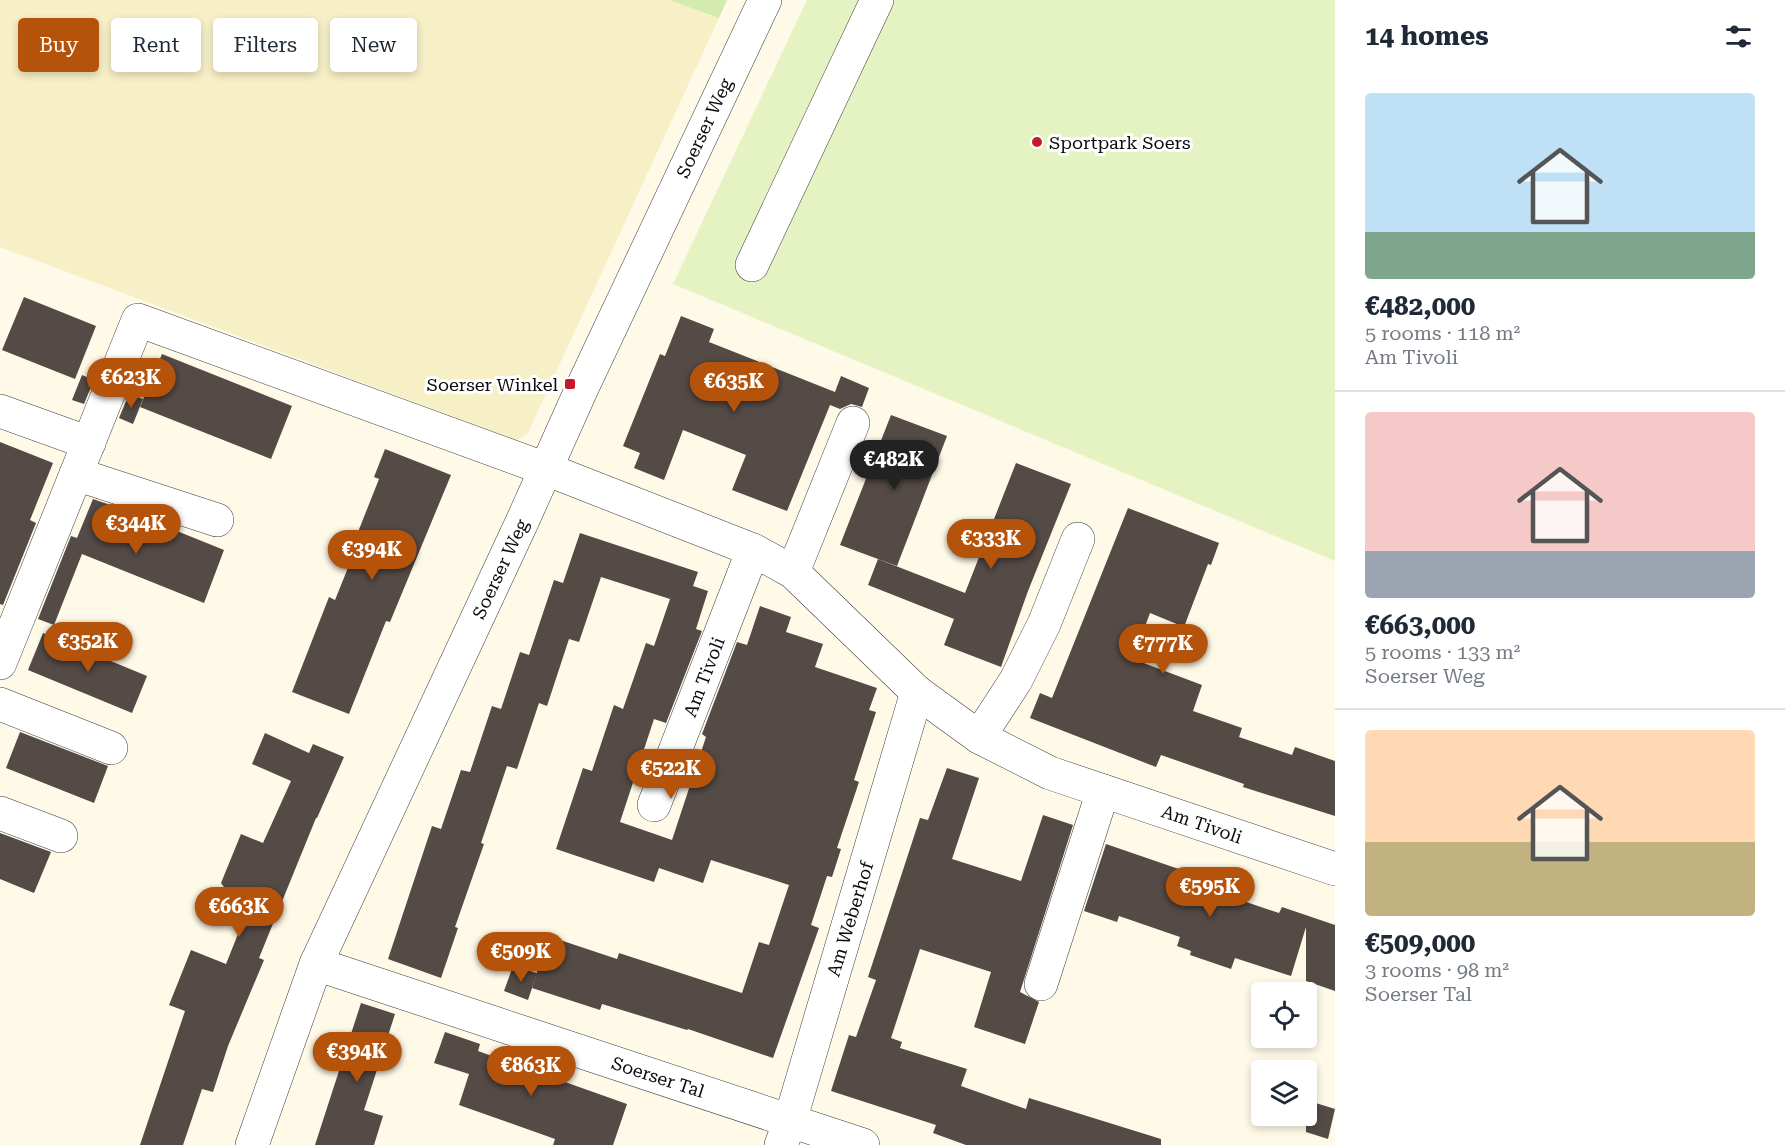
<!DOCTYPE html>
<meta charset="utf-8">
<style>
:root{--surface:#fff;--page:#f6f6f7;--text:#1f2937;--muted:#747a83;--line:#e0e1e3;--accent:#b45309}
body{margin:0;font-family:"Roboto Serif",serif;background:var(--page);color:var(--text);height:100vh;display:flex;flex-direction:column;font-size:22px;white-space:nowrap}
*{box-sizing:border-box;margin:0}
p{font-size:20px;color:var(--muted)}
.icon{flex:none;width:33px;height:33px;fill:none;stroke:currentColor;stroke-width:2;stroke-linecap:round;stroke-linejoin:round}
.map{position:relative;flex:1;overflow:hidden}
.sheet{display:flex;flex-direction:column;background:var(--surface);width:450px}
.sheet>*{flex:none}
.hud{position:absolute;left:18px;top:18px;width:570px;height:54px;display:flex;gap:12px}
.controls{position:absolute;left:1251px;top:982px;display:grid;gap:12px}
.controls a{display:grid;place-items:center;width:66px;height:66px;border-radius:6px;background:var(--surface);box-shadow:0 3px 9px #0003;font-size:30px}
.price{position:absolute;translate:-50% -51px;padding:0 14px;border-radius:21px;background:var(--accent);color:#fff;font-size:20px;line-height:39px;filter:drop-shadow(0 2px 3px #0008)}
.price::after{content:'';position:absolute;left:50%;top:36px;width:18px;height:14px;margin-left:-9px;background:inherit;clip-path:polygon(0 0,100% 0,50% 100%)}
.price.active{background:#222;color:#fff}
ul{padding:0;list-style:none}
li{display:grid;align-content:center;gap:12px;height:318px;padding:0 30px}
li+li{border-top:2px solid var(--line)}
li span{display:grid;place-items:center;height:186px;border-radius:6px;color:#555}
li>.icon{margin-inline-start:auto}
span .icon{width:108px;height:108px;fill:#fffc;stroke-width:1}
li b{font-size:26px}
h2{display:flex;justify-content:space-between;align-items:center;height:72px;padding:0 30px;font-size:26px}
.pill{padding:0 21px;border-radius:6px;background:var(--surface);box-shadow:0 3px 9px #0003;font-size:21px;line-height:54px}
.pill.active{background:var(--accent);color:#fff}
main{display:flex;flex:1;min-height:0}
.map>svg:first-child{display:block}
.farmland{fill:#f7efc6}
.green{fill:#d3ebaf}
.pitch{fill:#e5f2c1}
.building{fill:#544a46}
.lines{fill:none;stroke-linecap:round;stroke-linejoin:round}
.minor-casing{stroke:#3d3d3d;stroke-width:34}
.minor{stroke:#fff;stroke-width:33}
.poi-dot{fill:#c31a2e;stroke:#fff;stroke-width:2}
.labels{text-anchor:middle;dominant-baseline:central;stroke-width:6;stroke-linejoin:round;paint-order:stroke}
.street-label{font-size:18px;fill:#0a0a0a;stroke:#fff}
.poi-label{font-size:18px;fill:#0a0a0a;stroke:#fff;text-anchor:start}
</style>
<main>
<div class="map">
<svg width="1335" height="1145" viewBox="0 0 1335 1145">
<rect width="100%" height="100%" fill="#fff9e8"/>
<!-- farmland -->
<polygon class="farmland" points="0,0 669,0 719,18 528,433 516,440 0,247"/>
<!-- green -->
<polygon class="green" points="669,0 727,0 719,18"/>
<!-- pitch -->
<polygon class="pitch" points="807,0 1335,0 1335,561 673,284"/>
<!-- building -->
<g class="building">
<polygon points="24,297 96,326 75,379 2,350"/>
<polygon points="681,316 714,329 709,342 835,392 841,376 869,388 862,407 851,404 840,409 830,405 787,511 732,490 746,455 683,430 664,480 634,468 640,453 623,446 660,354 665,356"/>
<polygon points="162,354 292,406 271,459 140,407"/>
<polygon points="82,375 94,380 84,404 72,400"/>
<polygon points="129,394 143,399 133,424 119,418"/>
<polygon points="891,415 947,436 897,566 840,545"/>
<polygon points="0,442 53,463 30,520 36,523 3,605 0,604"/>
<polygon points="385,449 451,475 390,622 386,621 349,714 292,692 329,597 335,600 362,533 358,532 379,479 374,477"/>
<polygon points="1016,463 1071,484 1028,591 1001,667 944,645 954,619 868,585 878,559 965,593"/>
<polygon points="93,499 125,510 224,550 204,603 82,554 54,625 38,619 71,536 77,538"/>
<polygon points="1128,508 1219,543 1211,565 1208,564 1184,627 1150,613 1133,659 1202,685 1193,711 1242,728 1239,737 1292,755 1295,747 1335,761 1335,816 1243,787 1244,784 1161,755 1156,767 1030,718 1040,693 1052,698"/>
<polygon points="580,533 698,572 693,586 708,591 696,629 702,631 666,723 654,719 620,822 672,840 706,737 702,734 737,642 747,645 760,606 791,617 786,632 823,644 815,667 877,688 869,710 876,712 854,780 859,782 837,848 841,849 832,877 827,876 811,925 819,928 773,1058 688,1029 687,1030 602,1004 600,1010 532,988 548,936 617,959 619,953 742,993 759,942 769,945 789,885 711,860 703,883 659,868 654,882 556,849 583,768 592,771 614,705 623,709 646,643 654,646 670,599 601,577 579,642 569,639 547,706 539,703 517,769 507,766 481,843 484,844 455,927 458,928 441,978 388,959 432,826 441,829 461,770 470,772 492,706 501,709 520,652 529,655 554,580 563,583"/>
<polygon points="43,633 147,676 132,713 28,670"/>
<polygon points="20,732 108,766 94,803 6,768"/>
<polygon points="265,733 309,753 313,744 344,757 317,818 316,818 259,958 264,960 228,1046 213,1092 202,1089 183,1145 140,1145 185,1011 169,1005 191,950 226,964 248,909 238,906 221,883 241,834 263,843 291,781 252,764"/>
<polygon points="947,768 979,778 952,859 1021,881 1043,815 1073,825 1020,992 1039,1002 1025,1044 974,1027 991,972 920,949 891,1038 902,1042 900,1048 967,1069 961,1086 1026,1109 1029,1098 1161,1139 1161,1145 966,1145 933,1133 936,1125 831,1091 849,1035 856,1037 876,980 868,977 920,818 928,820"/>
<polygon points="0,833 51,852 34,893 0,879"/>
<polygon points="1106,844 1202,877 1199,886 1279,913 1282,907 1335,925 1335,991 1306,981 1306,927 1291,976 1235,958 1231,969 1190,955 1191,951 1177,946 1180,937 1119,916 1117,922 1084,911"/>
<polygon points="513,966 537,973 528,1000 504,991"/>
<polygon points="361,1003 395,1014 364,1110 383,1116 374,1145 315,1145"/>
<polygon points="445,1032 480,1044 478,1051 627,1104 613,1145 553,1145 555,1139 459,1105 469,1074 434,1063"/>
<polygon points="1306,1100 1335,1109 1328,1139 1306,1132"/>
</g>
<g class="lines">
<!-- minor casing -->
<g class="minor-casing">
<g id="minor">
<polyline points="752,265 877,0"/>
<polyline points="0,411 89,443"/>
<polyline points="76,474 217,520"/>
<polyline points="793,572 853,423"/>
<polyline points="0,663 138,320 546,469 753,550 793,572 917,692 979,737 1050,773 1335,869"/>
<polyline points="0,704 111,748"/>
<polyline points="979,737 1016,680 1044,624 1078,539"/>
<polyline points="654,805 753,550"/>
<polyline points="0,813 61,836"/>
<polyline points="316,964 863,1145"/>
<polyline points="1041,984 1103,791"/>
<polyline points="252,1145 316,964 522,522 582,388 765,0"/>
<polyline points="781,1145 790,1121 917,692"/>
</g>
</g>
<!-- minor -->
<use href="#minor" class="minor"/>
</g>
<!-- markers -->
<g class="poi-dot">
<circle cx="1037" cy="142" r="6"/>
<rect x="564" y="378" width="12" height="12" rx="3"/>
</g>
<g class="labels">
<!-- street labels -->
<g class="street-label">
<text transform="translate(704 128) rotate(-65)">Soerser Weg</text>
<text transform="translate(500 569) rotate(-65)">Soerser Weg</text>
<text transform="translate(704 677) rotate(-69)">Am Tivoli</text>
<text transform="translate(1202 824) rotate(19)">Am Tivoli</text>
<text transform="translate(850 919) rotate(-73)">Am Weberhof</text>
<text transform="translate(658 1077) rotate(18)">Soerser Tal</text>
</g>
<!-- poi labels -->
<g class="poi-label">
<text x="1049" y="142">Sportpark Soers</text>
<text x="558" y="384" text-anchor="end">Soerser Winkel</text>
</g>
</g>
</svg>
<div class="controls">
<a><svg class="icon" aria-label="locate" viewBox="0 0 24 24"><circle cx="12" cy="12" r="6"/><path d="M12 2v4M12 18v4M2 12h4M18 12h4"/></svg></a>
<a><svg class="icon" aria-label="layers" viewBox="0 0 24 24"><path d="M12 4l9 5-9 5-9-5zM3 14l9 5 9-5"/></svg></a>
</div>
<b class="price" style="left:131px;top:409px">€623K</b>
<b class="price" style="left:734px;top:413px">€635K</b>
<b class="price active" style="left:894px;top:491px">€482K</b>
<b class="price" style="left:136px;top:555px">€344K</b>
<b class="price" style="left:991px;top:570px">€333K</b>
<b class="price" style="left:372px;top:581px">€394K</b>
<b class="price" style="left:88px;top:673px">€352K</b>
<b class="price" style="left:1163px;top:675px">€777K</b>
<b class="price" style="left:671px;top:800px">€522K</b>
<b class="price" style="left:1210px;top:918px">€595K</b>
<b class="price" style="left:239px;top:938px">€663K</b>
<b class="price" style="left:521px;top:983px">€509K</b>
<b class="price" style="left:357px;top:1083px">€394K</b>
<b class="price" style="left:531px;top:1097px">€863K</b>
<div class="hud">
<a class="pill active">Buy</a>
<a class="pill">Rent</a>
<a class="pill">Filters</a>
<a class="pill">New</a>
</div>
</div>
<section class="sheet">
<h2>14 homes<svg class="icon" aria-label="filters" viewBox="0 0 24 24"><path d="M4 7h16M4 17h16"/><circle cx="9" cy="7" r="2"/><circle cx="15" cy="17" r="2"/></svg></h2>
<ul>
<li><span style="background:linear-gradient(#bfe0f5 75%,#7fa58c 0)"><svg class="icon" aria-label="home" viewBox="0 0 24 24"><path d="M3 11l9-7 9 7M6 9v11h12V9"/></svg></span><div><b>€482,000</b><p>5 rooms · 118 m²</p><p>Am Tivoli</p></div></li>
<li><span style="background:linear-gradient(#f6c9c9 75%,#9aa5b1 0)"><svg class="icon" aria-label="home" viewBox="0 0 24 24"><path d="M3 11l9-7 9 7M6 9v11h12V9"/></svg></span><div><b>€663,000</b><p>5 rooms · 133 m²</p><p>Soerser Weg</p></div></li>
<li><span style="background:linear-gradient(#ffd9b3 60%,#c2b280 0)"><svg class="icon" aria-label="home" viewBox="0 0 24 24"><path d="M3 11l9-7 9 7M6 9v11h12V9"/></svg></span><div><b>€509,000</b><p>3 rooms · 98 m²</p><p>Soerser Tal</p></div></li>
</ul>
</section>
</main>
